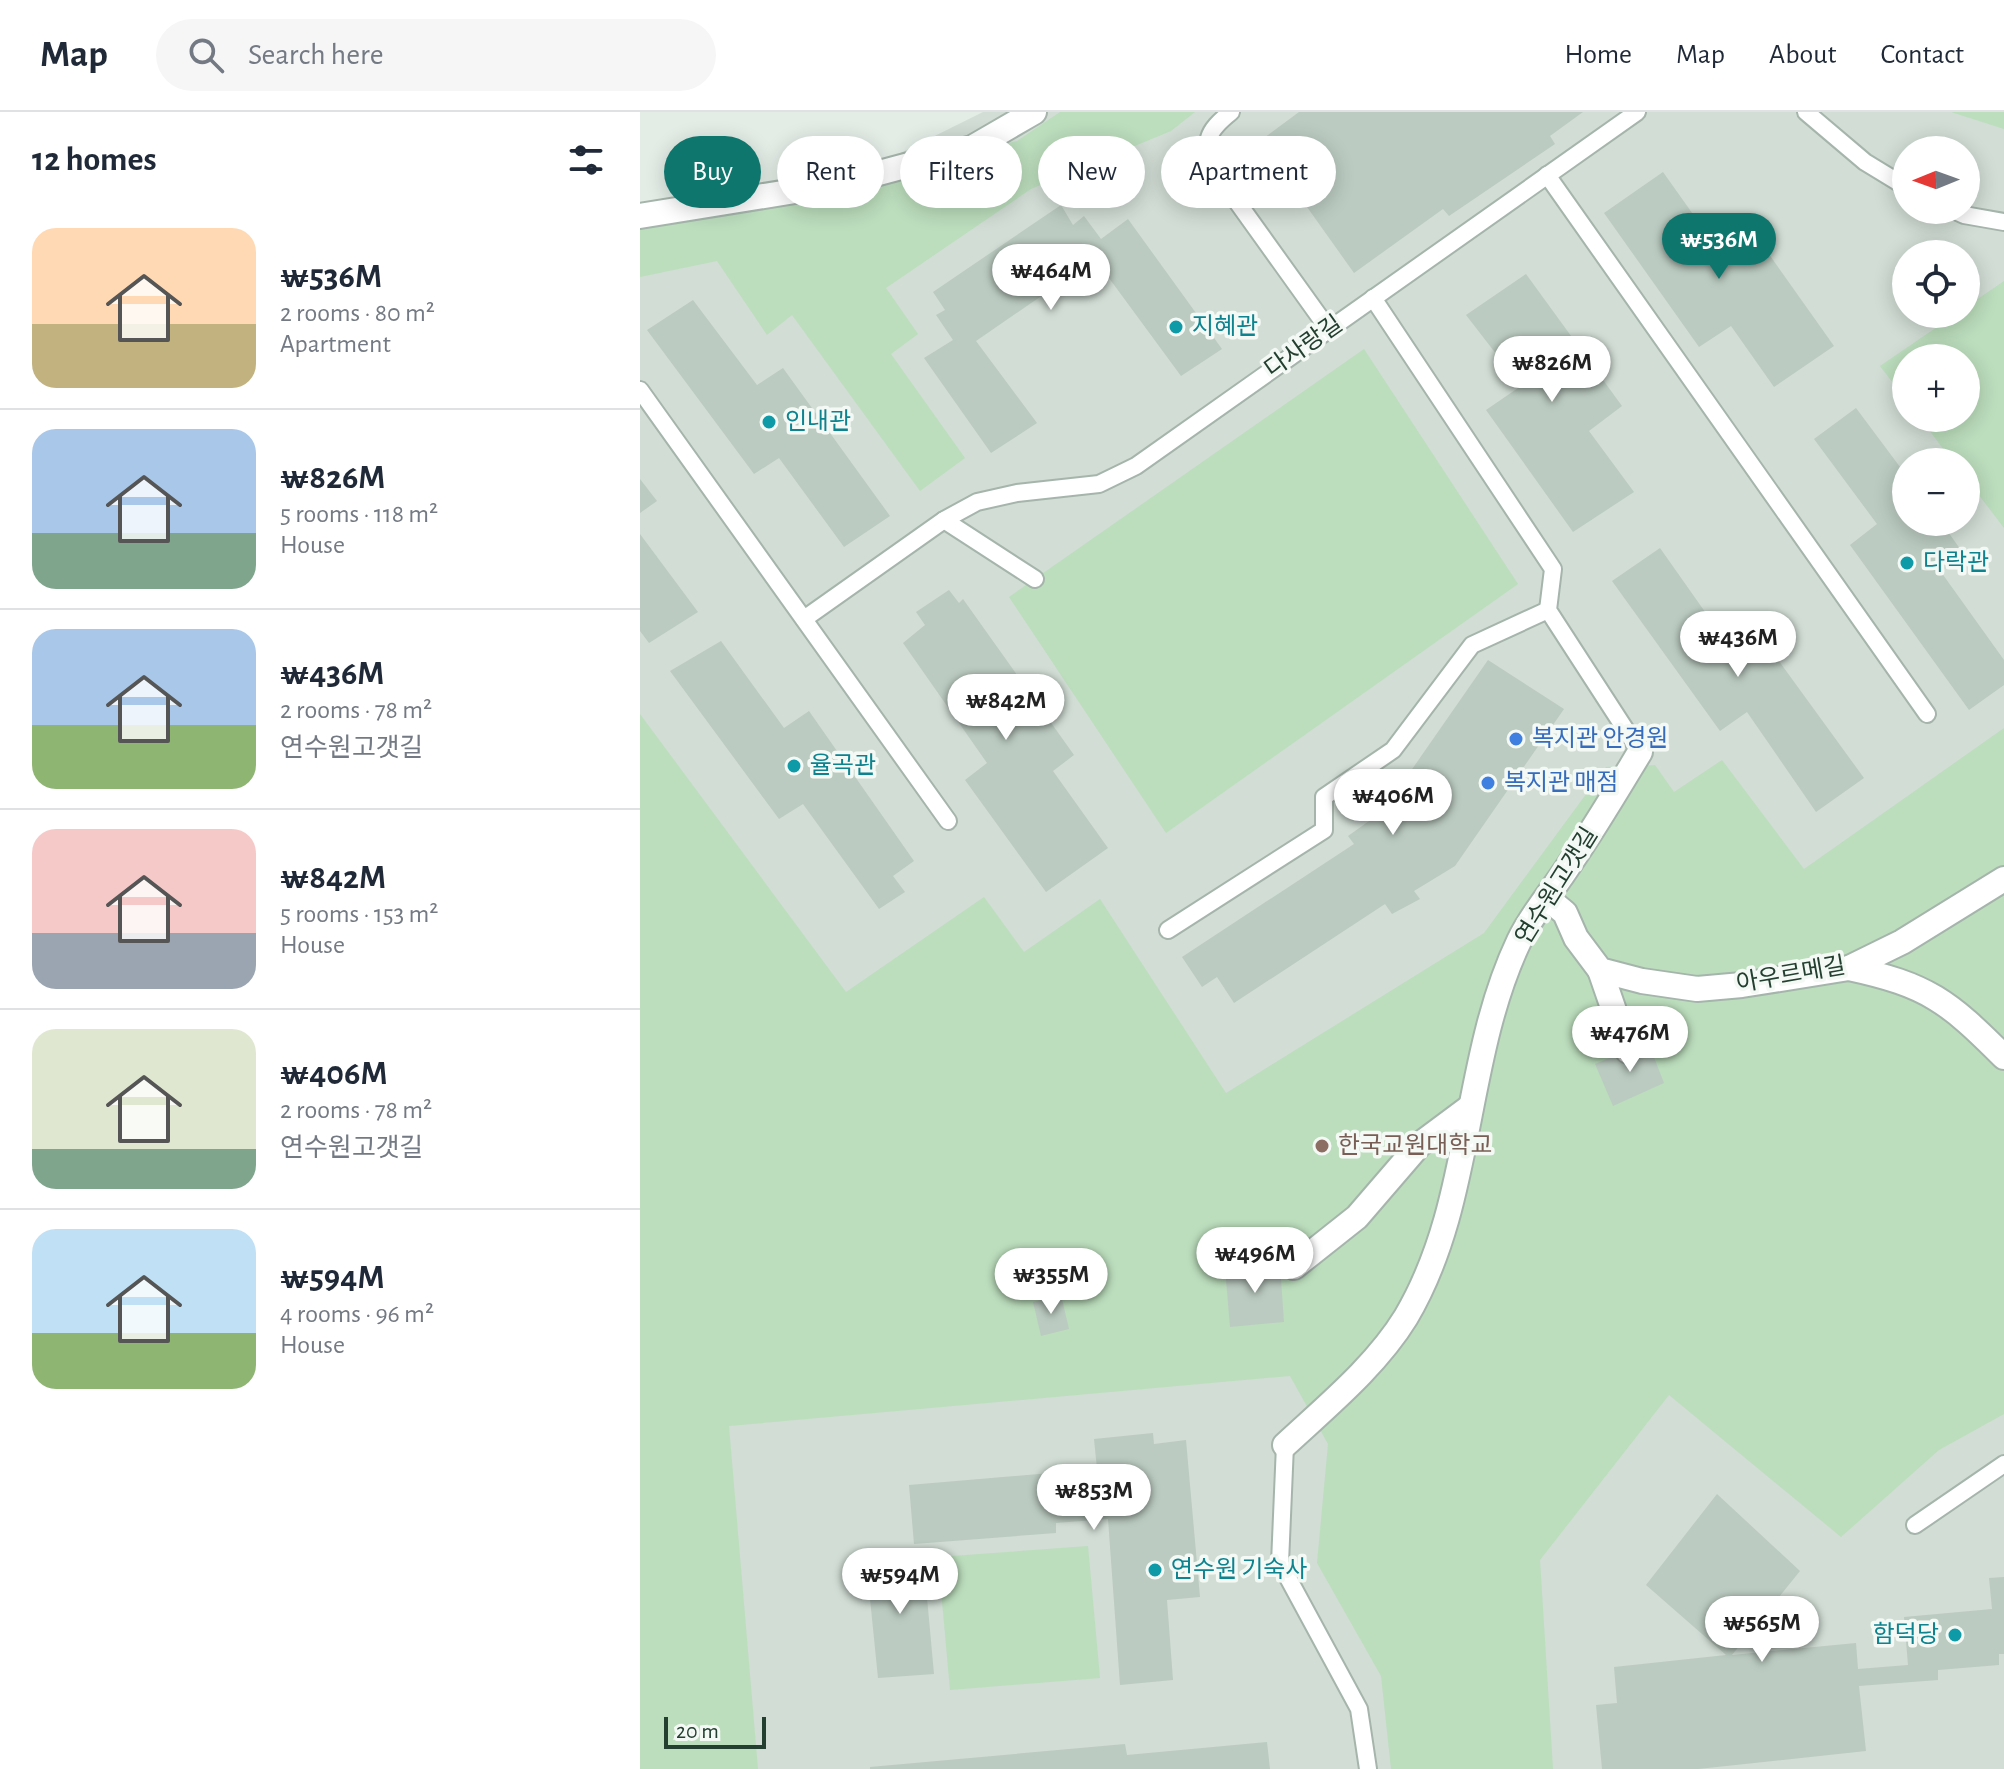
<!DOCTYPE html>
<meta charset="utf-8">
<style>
:root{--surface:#fff;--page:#f6f6f7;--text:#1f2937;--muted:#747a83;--line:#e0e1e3;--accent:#0f766e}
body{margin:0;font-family:"Alegreya Sans","Noto Sans KR",sans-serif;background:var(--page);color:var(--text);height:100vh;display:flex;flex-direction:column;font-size:30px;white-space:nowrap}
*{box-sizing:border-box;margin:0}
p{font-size:26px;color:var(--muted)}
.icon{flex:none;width:44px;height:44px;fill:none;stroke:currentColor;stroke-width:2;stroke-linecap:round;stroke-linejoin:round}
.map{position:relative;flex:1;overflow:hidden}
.drawer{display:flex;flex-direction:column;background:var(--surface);width:640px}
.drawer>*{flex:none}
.top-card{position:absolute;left:24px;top:24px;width:760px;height:72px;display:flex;gap:16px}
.needle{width:52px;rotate:269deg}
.buttons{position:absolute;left:1252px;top:24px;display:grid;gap:16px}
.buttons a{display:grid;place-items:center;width:88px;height:88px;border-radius:50%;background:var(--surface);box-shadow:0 4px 20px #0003;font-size:40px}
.scale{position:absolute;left:24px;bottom:20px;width:102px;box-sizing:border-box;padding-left:8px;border:4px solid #223f30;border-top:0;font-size:22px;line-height:28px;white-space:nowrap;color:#223f30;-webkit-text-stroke:6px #f4f9f5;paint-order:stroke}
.price{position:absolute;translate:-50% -68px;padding:0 18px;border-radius:28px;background:#fff;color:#222;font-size:26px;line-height:52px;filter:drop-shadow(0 2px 4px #0008)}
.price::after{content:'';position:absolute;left:50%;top:48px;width:24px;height:18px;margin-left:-12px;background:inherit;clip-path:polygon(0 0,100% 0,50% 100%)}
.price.selected{background:var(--accent);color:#fff}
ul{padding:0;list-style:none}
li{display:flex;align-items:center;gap:24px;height:200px;padding:0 32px}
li+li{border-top:2px solid var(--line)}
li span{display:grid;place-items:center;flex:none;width:224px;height:160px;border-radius:24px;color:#555}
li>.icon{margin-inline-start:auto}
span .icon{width:96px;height:96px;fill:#fffc;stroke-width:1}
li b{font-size:34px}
h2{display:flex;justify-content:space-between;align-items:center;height:96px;padding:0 32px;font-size:34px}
.tag{padding:0 28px;border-radius:36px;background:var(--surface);box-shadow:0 4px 20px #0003;font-size:28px;line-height:72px}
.tag.selected{background:var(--accent);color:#fff}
header{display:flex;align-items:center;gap:48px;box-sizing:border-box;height:112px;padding:0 40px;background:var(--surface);border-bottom:2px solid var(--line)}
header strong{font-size:38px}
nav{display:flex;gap:44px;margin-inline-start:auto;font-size:28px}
.search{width:560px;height:72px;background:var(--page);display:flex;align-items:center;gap:20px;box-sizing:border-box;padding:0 28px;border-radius:44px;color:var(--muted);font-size:30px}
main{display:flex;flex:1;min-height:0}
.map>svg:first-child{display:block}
.built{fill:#d1ddd5;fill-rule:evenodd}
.green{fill:#bcdebd}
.building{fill:#bbcbc1}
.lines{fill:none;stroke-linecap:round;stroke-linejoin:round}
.lane-casing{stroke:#a5b5ac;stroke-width:20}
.street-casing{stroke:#a5b5ac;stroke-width:28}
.lane{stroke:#fff;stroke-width:16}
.street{stroke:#fff;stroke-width:24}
.culture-dot{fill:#0f9aa8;stroke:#f4f9f5;stroke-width:3}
.shop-dot{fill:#3f7fe0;stroke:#f4f9f5;stroke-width:3}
.education-dot{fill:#8d6e63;stroke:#f4f9f5;stroke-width:3}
.labels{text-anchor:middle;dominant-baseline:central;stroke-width:7;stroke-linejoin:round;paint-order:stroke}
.culture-label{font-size:24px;fill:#0d838f;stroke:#f4f9f5;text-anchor:start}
.street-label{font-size:24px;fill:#223f30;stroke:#f4f9f5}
.shop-label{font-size:24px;fill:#366cbe;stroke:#f4f9f5;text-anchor:start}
.education-label{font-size:24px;fill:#785e54;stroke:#f4f9f5;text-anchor:start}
</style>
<header>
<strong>Map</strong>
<div class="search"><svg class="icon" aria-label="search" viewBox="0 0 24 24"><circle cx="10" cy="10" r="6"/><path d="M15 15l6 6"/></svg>Search here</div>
<nav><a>Home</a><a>Map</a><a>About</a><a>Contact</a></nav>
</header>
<main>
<section class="drawer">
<h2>12 homes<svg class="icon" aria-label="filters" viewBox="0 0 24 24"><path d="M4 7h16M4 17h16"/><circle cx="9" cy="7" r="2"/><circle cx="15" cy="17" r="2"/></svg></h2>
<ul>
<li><span style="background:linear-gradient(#ffd9b3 60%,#c2b280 0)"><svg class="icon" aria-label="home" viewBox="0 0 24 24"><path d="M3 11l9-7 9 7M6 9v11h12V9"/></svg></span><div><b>₩536M</b><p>2 rooms · 80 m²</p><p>Apartment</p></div></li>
<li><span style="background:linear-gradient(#a9c7e8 65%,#7fa58c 0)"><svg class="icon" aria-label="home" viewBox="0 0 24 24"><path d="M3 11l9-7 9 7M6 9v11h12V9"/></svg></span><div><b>₩826M</b><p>5 rooms · 118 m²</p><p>House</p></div></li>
<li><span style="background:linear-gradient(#a9c7e8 60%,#8fb573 0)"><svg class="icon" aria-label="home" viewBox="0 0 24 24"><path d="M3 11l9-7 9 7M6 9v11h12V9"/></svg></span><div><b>₩436M</b><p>2 rooms · 78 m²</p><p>연수원고갯길</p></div></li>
<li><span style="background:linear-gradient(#f6c9c9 65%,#9aa5b1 0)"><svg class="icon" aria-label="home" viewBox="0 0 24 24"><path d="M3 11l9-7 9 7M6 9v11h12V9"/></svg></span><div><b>₩842M</b><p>5 rooms · 153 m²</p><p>House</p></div></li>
<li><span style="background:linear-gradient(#dfe7d0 75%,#7fa58c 0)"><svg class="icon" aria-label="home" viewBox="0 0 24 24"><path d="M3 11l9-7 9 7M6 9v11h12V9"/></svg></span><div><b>₩406M</b><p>2 rooms · 78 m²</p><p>연수원고갯길</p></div></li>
<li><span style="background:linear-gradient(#bfe0f5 65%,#8fb573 0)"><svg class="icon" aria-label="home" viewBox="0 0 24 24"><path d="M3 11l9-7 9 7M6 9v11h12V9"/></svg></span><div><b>₩594M</b><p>4 rooms · 96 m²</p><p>House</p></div></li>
</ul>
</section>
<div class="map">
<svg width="1364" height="1657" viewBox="0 0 1364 1657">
<rect width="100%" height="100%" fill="#e3ede6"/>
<!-- built -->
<path class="built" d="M343 0H1364V1657H0V92L198 72ZM1266 38H1326V98H1266ZM1266 142H1326V202H1266ZM1266 246H1326V306H1266ZM1266 350H1326V410H1266Z"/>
<!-- green -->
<g class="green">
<polygon points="420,0 555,0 531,19 391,77 246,176 278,222 251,242 325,346 280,379 152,203 127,223 77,149 0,165 0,113 98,96 377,29"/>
<polygon points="1311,0 1364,0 1364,17"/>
<polygon points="1364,169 1364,416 1326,366 1326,350 1313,350 1280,306 1326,306 1326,246 1266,246 1266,288 1240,254 1316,202 1326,202 1326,195"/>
<polygon points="724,237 878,472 526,721 369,485"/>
<polygon points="0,602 206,880 344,785 384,840 460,787 586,981 844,821 966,655 1015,653 1034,680 1082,648 1164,757 1364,616 1364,1302 1299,1338 1201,1425 1029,1283 900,1448 913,1657 751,1657 741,1564 677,1451 688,1332 650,1264 89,1314 118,1657 0,1657"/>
<polygon points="448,1434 460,1566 310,1578 298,1445"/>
</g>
<!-- building -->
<g class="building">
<polygon points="659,0 943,0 910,24 915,32 809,104 803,97 714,161 620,29"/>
<polygon points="1023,60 1077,136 1109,114 1194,234 1134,275 1091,214 1059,235 964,101"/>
<polygon points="421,93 433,113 444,104 461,127 488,107 582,237 541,264 455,147 336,229 397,311 351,341 284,246 313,228 296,203 305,198 293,180"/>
<polygon points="886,162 982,294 949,319 994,380 933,420 846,298 881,274 826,203"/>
<polygon points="53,188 117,273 143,256 250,404 204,435 139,346 114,362 7,218"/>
<polygon points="1216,296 1266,363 1266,410 1301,410 1323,441 1301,460 1364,548 1364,573 1329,598 1210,433 1237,412 1174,327"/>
<polygon points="0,367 17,389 0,401"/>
<polygon points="0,422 58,500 9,531 0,519"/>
<polygon points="1020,436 1082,524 1109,508 1224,666 1176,700 1107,600 1080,619 972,469"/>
<polygon points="309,478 319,491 323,487 434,643 413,659 468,736 406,780 325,668 347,651 263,531 285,513 276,500"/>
<polygon points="81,529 144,616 169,599 274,749 253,764 265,780 239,797 163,692 139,707 30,559"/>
<polygon points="848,548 924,597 815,754 774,779 780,787 752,802 745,792 594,891 577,865 562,875 542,845 714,732 708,724 743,699"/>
<polygon points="1008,930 1024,971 973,994 955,952"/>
<polygon points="640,1152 644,1210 590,1215 585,1156"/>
<polygon points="421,1183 429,1217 401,1224 393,1190"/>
<polygon points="513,1321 514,1332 546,1328 560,1485 527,1488 533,1568 480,1573 468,1407 416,1411 416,1421 274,1432 269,1373 457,1357 454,1327"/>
<polygon points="1077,1382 1160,1459 1092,1543 1216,1531 1218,1557 1268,1553 1264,1505 1352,1497 1349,1466 1364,1465 1364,1542 1359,1542 1359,1553 1298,1558 1298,1568 1219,1574 1226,1639 1058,1657 962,1657 956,1593 977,1591 974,1555 1086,1543 1006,1473"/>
<polygon points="283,1442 294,1562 238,1566 226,1447"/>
<polygon points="627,1630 630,1657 230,1657 230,1655 485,1632 487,1643"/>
</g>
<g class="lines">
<!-- lane casing -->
<g class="lane-casing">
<g id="lane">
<path d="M591 0C566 20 563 29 575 59L689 218"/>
<polyline points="1166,0 1225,50 1266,75"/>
<polyline points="907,63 1287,602"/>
<polyline points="1313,98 1324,103 1364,110"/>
<polyline points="733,186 913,457 908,498 1000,640"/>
<polyline points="0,278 308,709"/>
<polyline points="304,408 395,467"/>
<polyline points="164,507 304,408 337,390 377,381 459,372 496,354 997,0"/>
<polyline points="528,818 684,718 684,685 753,638 832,533 908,498"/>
<polyline points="645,1333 640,1451 719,1597 728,1657"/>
<polyline points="1275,1413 1364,1352"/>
</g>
</g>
<!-- street casing -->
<g class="street-casing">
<g id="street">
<polyline points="0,104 198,72 332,36 394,0"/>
<polyline points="907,786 925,801 936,826 960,858 1002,869 1057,877 1102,873 1209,856 1262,830 1364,767"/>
<path d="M1209 856C1288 873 1308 889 1364 945"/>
<polyline points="960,858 988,939"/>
<polyline points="654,1155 717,1105 779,1033 830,995"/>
<path d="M645 1333C687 1294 736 1254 766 1205 834 1090 822 949 879 829 891 803 913 778 929 753 954 717 977 678 1000 640"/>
</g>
</g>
<!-- lane -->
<use href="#lane" class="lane"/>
<!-- street -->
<use href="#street" class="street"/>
</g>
<!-- markers -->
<g class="culture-dot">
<circle cx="536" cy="215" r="8"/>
<circle cx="129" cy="310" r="8"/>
<circle cx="1267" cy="451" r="8"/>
<circle cx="154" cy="654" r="8"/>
<circle cx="515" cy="1458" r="8"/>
<circle cx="1315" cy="1523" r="8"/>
</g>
<g class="shop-dot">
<circle cx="876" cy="627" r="8"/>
<circle cx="848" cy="671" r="8"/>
</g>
<circle class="education-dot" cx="682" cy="1034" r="8"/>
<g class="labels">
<!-- culture labels -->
<g class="culture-label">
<text x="552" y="215">지혜관</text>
<text x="145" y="310">인내관</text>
<text x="1283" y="451">다락관</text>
<text x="170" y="654">율곡관</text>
<text x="531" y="1458">연수원 기숙사</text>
<text x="1299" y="1523" text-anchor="end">함덕당</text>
</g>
<!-- street labels -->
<g class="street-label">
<text transform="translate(664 235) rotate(-35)">다사랑길</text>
<text transform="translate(917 774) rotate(-58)">연수원고갯길</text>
<text transform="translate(1151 863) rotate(-10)">아우르메길</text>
</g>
<!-- shop labels -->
<g class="shop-label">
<text x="892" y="627">복지관 안경원</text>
<text x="864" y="671">복지관 매점</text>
</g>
<!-- education labels -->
<g class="education-label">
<text x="698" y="1034">한국교원대학교</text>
</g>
</g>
</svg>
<div class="buttons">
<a><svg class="needle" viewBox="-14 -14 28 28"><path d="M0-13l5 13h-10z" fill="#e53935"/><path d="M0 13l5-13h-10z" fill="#747a83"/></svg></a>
<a><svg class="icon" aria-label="locate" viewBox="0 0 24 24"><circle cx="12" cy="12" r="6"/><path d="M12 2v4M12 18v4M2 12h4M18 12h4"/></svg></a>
<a>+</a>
<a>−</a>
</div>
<div class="scale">20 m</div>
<b class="price selected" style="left:1079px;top:169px">₩536M</b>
<b class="price" style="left:411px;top:200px">₩464M</b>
<b class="price" style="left:912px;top:292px">₩826M</b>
<b class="price" style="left:1098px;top:567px">₩436M</b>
<b class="price" style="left:366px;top:630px">₩842M</b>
<b class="price" style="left:753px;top:725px">₩406M</b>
<b class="price" style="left:990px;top:962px">₩476M</b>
<b class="price" style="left:615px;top:1183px">₩496M</b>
<b class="price" style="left:411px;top:1204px">₩355M</b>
<b class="price" style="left:454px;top:1420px">₩853M</b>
<b class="price" style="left:260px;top:1504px">₩594M</b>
<b class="price" style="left:1122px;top:1552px">₩565M</b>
<div class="top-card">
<a class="tag selected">Buy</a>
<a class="tag">Rent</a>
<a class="tag">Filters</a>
<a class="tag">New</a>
<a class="tag">Apartment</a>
</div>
</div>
</main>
